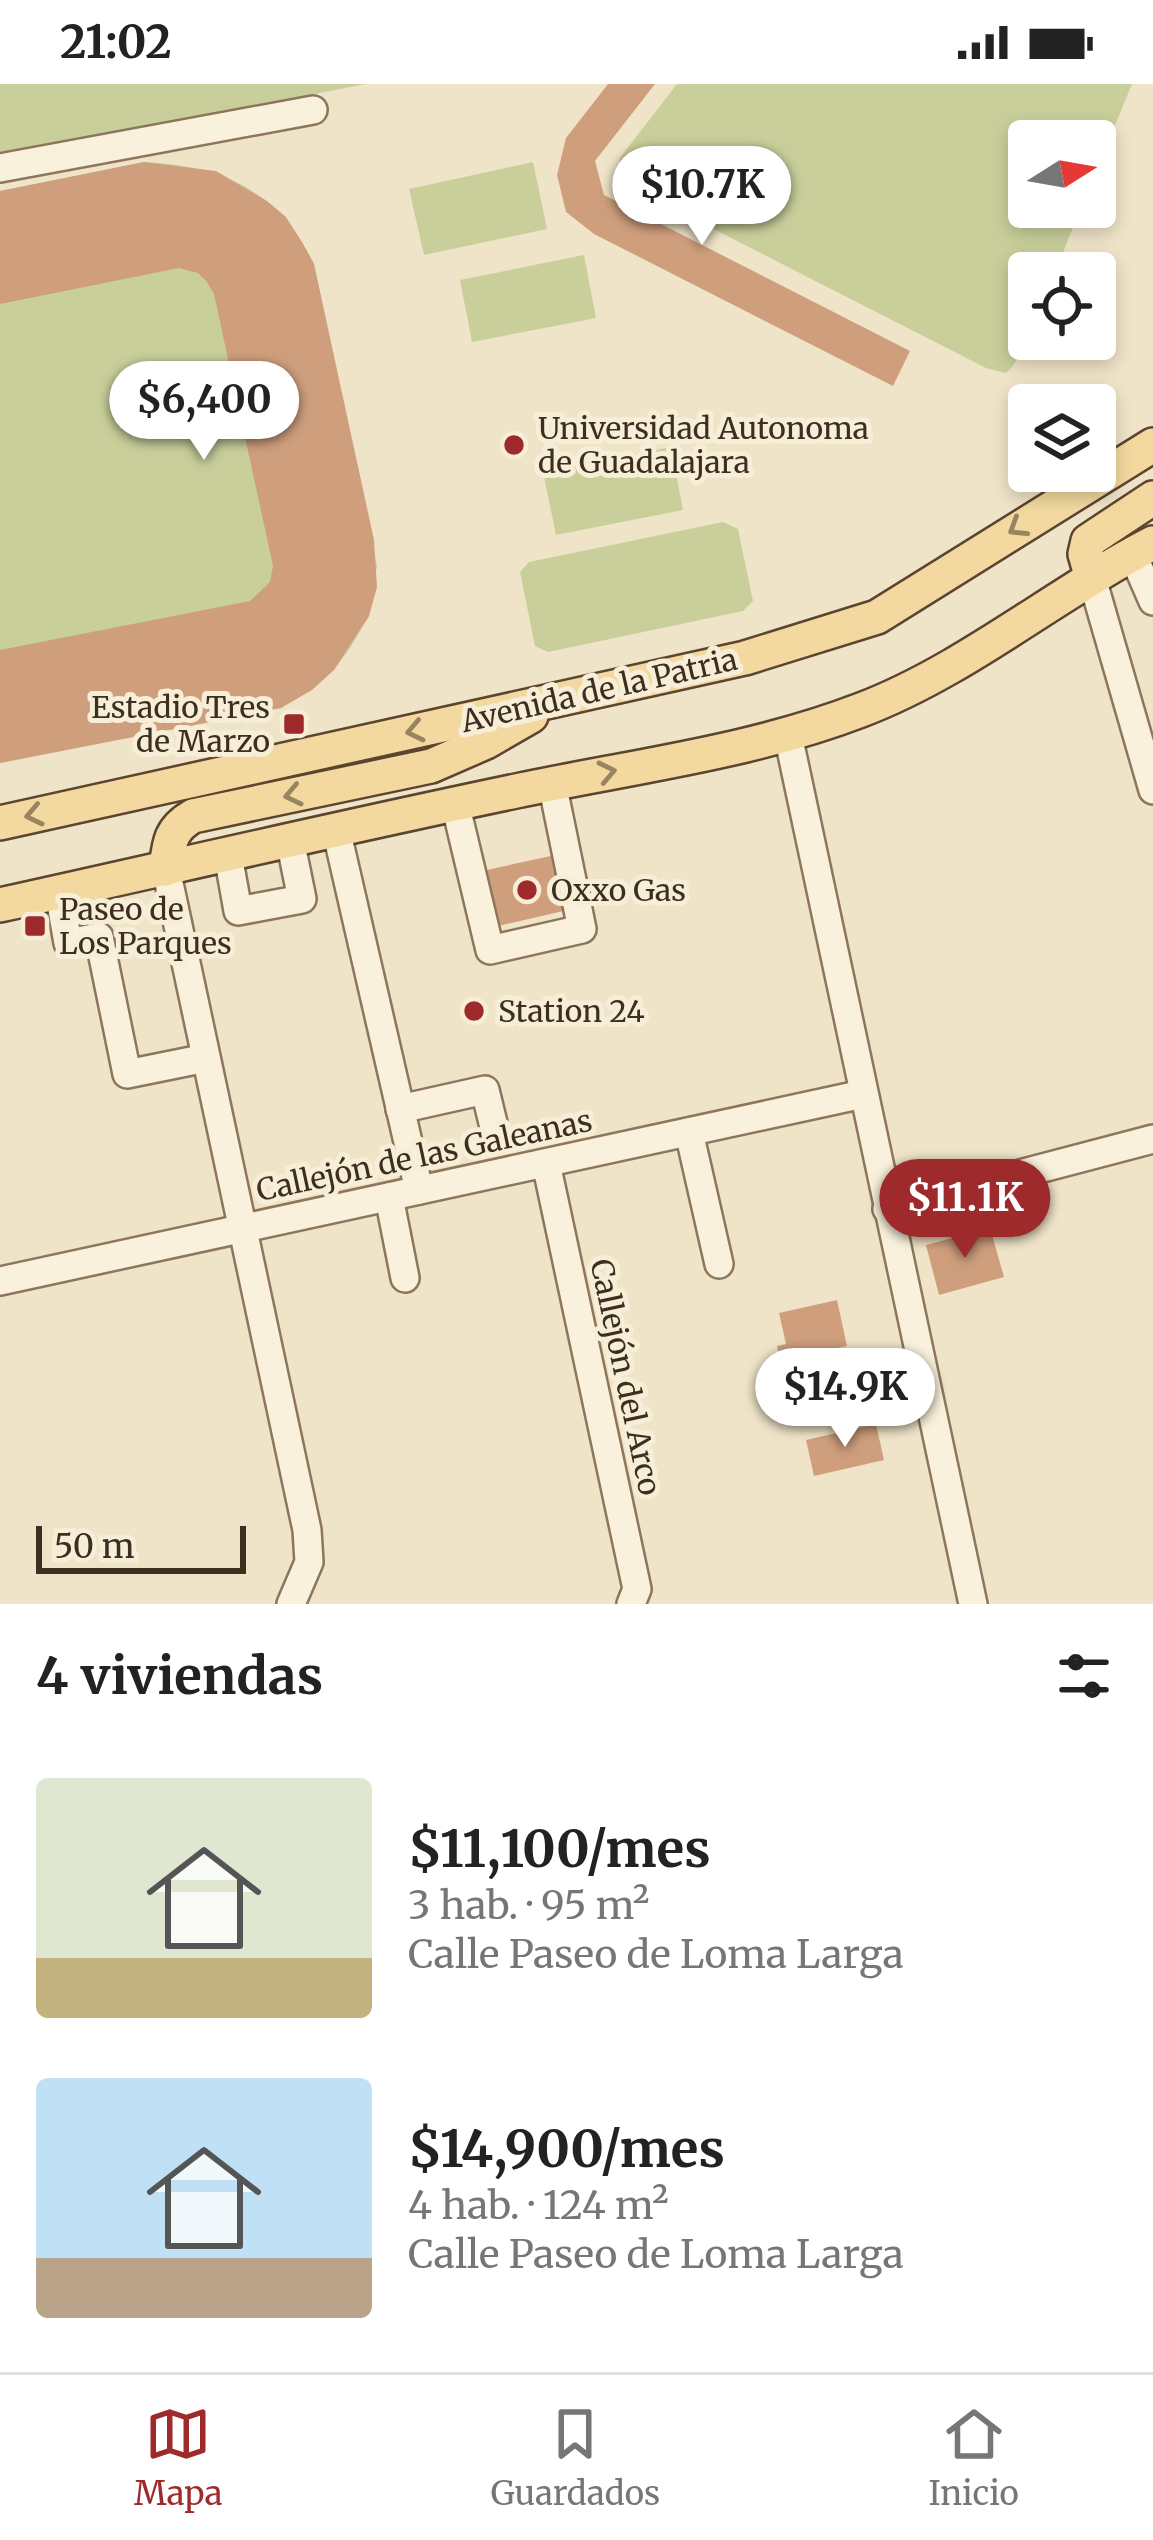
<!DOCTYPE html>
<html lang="es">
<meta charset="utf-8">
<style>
:root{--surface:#fff;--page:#f2f2f2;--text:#222;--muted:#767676;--line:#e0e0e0;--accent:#9e2a2b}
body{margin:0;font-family:Merriweather,serif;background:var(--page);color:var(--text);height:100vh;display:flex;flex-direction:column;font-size:45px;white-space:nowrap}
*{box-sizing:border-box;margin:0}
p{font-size:39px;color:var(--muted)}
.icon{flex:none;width:66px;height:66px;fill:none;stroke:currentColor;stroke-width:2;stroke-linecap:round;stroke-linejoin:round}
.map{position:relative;height:1520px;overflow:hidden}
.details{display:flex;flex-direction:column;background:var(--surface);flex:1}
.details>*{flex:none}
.needle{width:78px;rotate:79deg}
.tools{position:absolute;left:1008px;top:36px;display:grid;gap:24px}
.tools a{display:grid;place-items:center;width:108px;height:108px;border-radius:12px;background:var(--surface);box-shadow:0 6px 18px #0003;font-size:60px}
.scale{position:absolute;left:36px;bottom:30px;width:210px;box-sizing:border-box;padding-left:12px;border:6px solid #3d2e20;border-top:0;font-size:33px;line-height:42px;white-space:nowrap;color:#3d2e20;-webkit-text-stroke:9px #f7eed8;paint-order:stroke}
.price{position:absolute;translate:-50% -102px;padding:0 27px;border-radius:42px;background:#fff;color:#222;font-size:39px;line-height:78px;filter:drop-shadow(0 3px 6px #0008)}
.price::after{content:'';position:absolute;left:50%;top:72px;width:36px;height:27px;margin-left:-18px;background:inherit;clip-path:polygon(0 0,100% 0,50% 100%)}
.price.on{background:var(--accent);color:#fff}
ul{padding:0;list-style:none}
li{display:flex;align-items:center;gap:36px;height:300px;padding:0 36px}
li span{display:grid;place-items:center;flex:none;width:336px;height:240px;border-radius:12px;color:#555}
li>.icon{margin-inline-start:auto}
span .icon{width:144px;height:144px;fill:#fffc;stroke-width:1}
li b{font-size:51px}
h2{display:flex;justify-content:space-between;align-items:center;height:144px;padding:0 36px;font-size:51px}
.status{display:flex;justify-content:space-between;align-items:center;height:84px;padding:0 60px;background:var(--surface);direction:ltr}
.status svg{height:33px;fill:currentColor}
.menu{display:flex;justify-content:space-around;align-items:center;height:168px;border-top:3px solid var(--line);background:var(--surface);font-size:33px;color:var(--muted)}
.menu a{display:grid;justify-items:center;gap:6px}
.menu .on{color:var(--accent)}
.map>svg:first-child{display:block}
.green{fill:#c9cf9b}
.building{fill:#cf9f7d}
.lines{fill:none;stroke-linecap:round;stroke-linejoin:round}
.minor-casing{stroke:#8d765c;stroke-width:32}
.major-casing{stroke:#5b4430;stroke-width:38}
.minor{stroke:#faf1dc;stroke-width:27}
.major{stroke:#f3d9a0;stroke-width:33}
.oneway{stroke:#988460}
.poi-dot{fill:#9e2a2b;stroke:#f7eed8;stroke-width:4.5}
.labels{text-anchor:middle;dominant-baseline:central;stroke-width:10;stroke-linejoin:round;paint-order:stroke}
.poi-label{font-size:30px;fill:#3d2e20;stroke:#f7eed8;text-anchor:start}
.street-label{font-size:30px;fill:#3d2e20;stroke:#f7eed8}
</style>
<div class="status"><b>21:02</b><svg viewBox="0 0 49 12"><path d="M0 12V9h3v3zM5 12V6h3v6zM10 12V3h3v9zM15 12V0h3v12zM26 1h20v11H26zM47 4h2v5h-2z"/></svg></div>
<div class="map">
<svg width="1153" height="1520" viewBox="0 0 1153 1520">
<rect width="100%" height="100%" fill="#f0e4c8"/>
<!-- green -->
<g class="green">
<polygon points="0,0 366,0 0,71"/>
<path d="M677 0H1132L1095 90V57H1029V123H1081L1055 189H1029C1029 227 1035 261 1006 289L986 284 627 101 619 75Z"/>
<path d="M144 78C224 82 277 106 314 180L377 482 369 532 350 564 334 586 281 624 0 679V107Z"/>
<polygon points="533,78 547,145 424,171 409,105"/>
<polygon points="584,171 596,234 472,258 460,196"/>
<polygon points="671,363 683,426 556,451 543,388"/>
<polygon points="723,438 738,445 753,517 743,527 548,568 535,562 520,488 529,478"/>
</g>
<!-- building -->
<g class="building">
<polygon points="608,0 655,0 595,77 604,111 910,267 893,302 594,150 566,128 557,91 566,54"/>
<polygon points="144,78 216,87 267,117 286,133 302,158 314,180 374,456 377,503 369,532 334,586 312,606 281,624 0,679 0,566 250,517 270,498 273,482 214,210 207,198 198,189 179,184 0,220 0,107"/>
<polygon points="560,770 572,825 494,843 482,787"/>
<polygon points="990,1144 1004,1193 939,1211 926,1161"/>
<polygon points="837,1216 847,1262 780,1276 777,1262 786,1260 779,1229"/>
<polygon points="876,1340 884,1376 814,1392 806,1356"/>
</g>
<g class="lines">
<!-- minor casing -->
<g class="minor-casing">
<g id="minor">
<polyline points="0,84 313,26"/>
<polyline points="1132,469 1153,517"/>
<polyline points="1091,491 1153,706"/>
<polyline points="788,651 973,1520"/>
<polyline points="455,719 490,866 582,845 552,699"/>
<polyline points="336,745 419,1106"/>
<polyline points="228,771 238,827 302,815 290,756"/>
<polyline points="166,785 307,1446 309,1478 291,1520"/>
<polyline points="59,808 68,859 99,853 127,990 206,974"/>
<polyline points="400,1025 485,1006 493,1039"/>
<polyline points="689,1048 719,1180"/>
<polyline points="546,1079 637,1505 631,1520"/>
<polyline points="389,1113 405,1194"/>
<polyline points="887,1125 1153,1055"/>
<polyline points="0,1197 863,1010"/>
</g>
</g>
<!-- major casing -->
<g class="major-casing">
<g id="major">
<polyline points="1091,491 1085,470 1088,457 1153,414"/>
<polyline points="0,739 745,574 877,533 1153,361"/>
<path d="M166 785C169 759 170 745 193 732L431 682 486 658 531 632"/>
<path d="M0 821C172 783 343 743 516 707 630 683 752 668 861 626 964 587 1055 510 1153 459"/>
</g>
</g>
<!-- minor -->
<use href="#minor" class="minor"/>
<!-- major -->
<use href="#major" class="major"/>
</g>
<!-- one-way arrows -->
<defs><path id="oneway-chevron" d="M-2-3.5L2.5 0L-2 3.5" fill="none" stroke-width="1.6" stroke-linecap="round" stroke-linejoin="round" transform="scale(3)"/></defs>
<g class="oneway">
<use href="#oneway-chevron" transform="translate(1017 444) rotate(148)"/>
<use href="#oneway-chevron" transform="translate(415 647) rotate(168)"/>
<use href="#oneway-chevron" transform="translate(607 688) rotate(-12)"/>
<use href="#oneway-chevron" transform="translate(293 711) rotate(168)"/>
<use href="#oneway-chevron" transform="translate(34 731) rotate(168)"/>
</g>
<!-- markers -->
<g class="poi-dot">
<circle cx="514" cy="361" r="12"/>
<rect x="282" y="628" width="24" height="24" rx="6"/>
<circle cx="527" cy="806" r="12"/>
<rect x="23" y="830" width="24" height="24" rx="6"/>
<circle cx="474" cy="927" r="12"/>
</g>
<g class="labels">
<!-- poi labels -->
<g class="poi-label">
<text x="538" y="344">Universidad Autonoma<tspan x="538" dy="34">de Guadalajara</tspan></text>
<text x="270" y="623" text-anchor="end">Estadio Tres<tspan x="270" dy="34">de Marzo</tspan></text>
<text x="551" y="806">Oxxo Gas</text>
<text x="59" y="825">Paseo de<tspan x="59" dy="34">Los Parques</tspan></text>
<text x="498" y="927">Station 24</text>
</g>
<!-- street labels -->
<g class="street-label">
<text transform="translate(599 606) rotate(-13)">Avenida de la Patria</text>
<text transform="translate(424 1071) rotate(-12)">Callejón de las Galeanas</text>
<text transform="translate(626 1293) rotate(78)">Callejón del Arco</text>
</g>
</g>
</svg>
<div class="tools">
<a><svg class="needle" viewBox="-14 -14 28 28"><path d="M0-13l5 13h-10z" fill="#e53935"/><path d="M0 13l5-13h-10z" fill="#767676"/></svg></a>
<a><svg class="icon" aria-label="locate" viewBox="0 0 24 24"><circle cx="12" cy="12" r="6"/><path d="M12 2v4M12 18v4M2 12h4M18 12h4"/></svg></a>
<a><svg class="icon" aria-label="layers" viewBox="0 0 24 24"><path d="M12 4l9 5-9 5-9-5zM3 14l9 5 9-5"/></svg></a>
</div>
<div class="scale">50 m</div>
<b class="price" style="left:702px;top:164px">$10.7K</b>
<b class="price" style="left:204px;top:379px">$6,400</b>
<b class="price on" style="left:965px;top:1177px">$11.1K</b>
<b class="price" style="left:845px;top:1366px">$14.9K</b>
</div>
<section class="details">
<h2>4 viviendas<svg class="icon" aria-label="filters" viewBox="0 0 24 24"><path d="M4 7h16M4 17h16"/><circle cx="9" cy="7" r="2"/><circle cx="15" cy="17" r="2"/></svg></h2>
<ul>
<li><span style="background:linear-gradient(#dfe7d0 75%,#c2b280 0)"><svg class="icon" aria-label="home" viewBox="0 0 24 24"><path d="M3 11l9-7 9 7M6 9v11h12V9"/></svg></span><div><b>$11,100/mes</b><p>3 hab. · 95 m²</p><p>Calle Paseo de Loma Larga</p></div></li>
<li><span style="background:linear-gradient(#bfe0f5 75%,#b9a48a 0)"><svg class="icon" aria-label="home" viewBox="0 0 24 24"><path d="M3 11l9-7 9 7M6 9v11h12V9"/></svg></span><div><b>$14,900/mes</b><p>4 hab. · 124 m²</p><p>Calle Paseo de Loma Larga</p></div></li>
</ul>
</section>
<nav class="menu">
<a class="on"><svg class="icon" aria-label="map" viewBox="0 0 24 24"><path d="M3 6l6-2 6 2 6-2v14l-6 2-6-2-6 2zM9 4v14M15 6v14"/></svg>Mapa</a>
<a><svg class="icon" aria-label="saved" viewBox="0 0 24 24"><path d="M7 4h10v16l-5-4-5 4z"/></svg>Guardados</a>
<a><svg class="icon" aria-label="home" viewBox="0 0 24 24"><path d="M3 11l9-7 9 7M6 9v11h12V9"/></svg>Inicio</a>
</nav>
